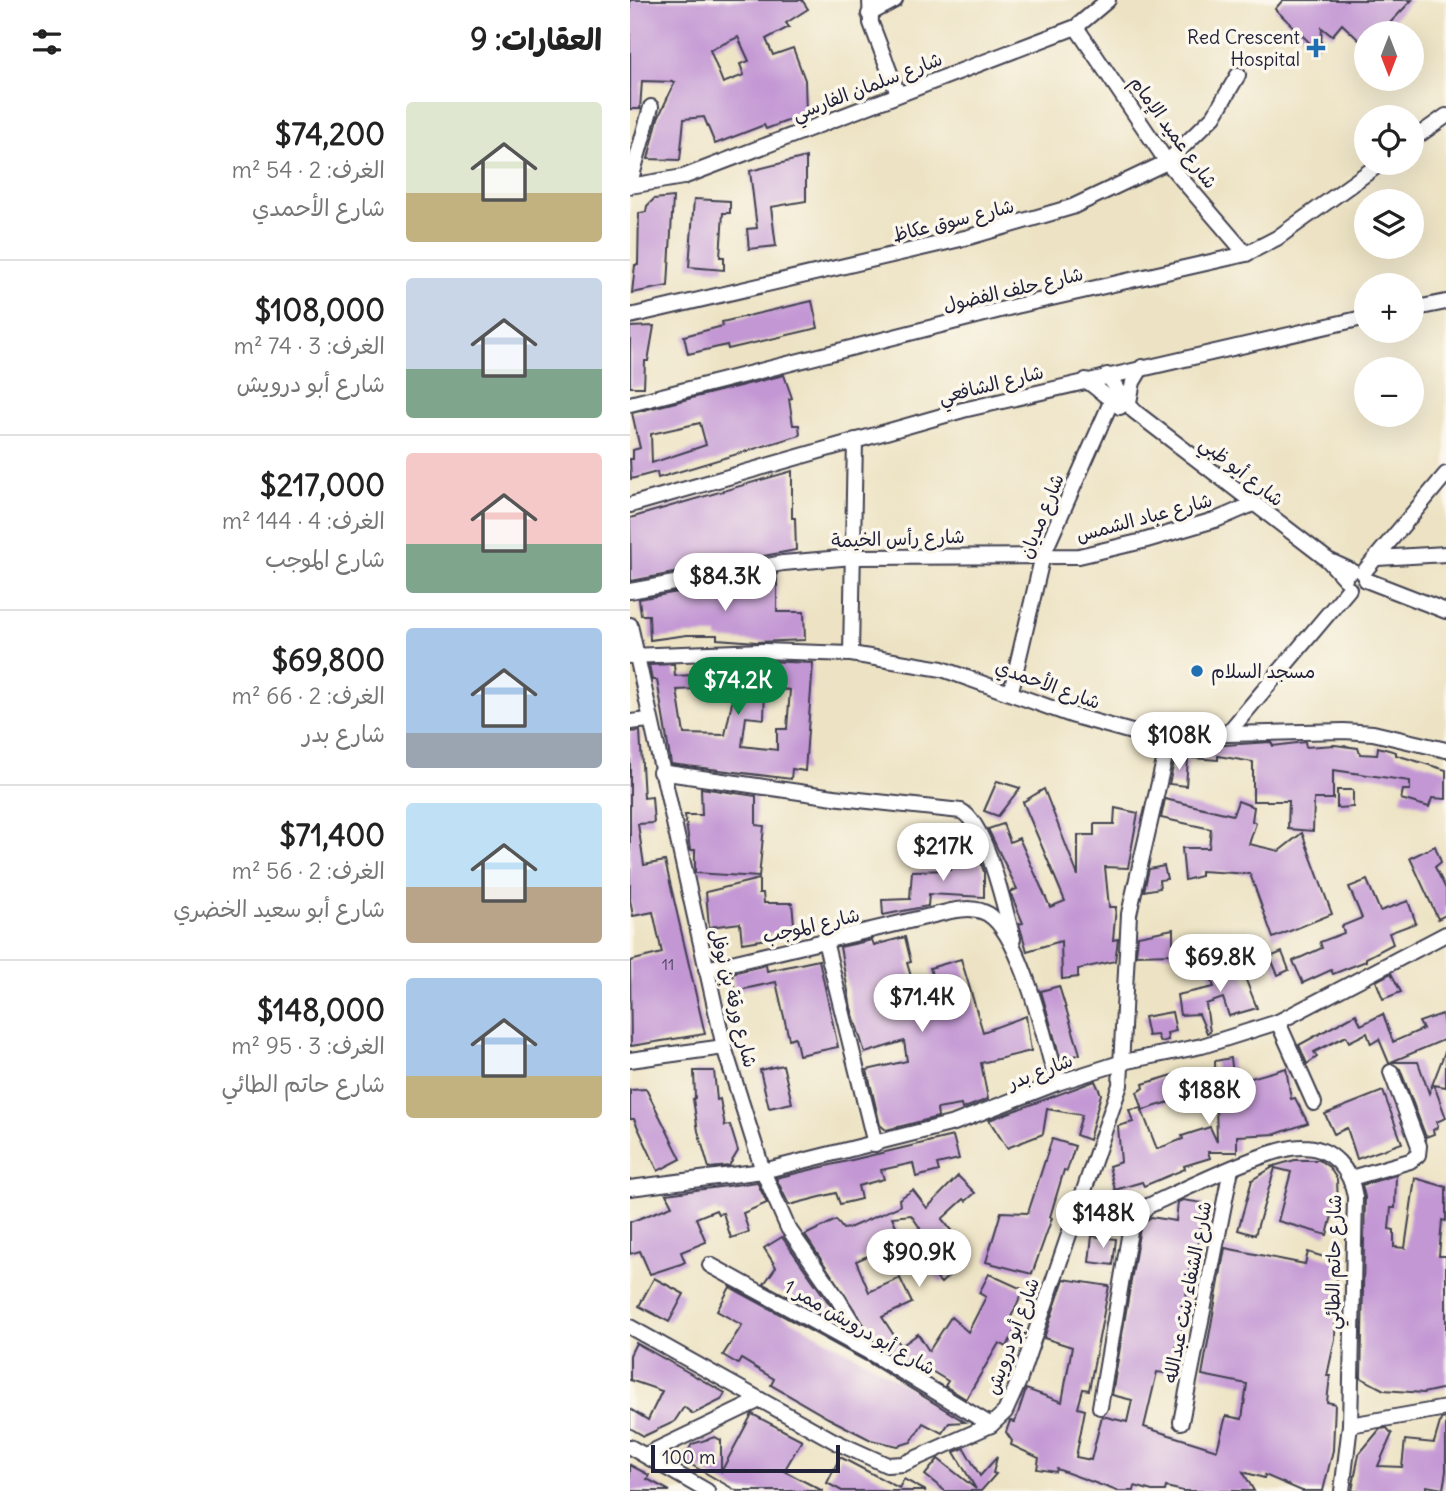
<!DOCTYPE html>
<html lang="ar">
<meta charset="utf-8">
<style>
:root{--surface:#fff;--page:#f6f6f6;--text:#222;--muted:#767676;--line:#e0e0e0;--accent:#0b8043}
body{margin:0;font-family:Delius,"Playpen Sans Arabic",sans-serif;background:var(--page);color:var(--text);direction:rtl;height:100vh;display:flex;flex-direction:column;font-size:26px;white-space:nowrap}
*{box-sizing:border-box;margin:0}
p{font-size:23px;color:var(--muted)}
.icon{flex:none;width:38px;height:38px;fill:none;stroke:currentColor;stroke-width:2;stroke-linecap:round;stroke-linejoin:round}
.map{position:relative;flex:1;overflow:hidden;direction:ltr}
.sheet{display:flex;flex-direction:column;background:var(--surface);width:630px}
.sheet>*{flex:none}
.needle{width:46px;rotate:180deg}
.tools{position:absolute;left:724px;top:21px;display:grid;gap:14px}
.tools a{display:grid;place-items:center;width:70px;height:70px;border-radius:50%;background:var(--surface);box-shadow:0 7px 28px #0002;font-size:35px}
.scale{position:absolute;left:21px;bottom:18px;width:189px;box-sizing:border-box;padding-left:7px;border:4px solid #22223b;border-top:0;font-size:19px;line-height:24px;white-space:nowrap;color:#22223b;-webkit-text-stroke:5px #fbf7ec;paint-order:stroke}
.price{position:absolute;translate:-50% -60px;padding:0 16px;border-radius:24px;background:#fff;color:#222;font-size:23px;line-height:46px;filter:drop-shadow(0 2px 4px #0008)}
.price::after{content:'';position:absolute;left:50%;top:42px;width:21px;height:16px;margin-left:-10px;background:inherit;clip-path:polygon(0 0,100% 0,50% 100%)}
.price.selected{background:var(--accent);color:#fff}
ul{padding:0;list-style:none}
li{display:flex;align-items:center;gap:21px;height:175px;padding:0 28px}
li+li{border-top:2px solid var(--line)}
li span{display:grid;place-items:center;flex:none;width:196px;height:140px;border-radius:7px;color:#555}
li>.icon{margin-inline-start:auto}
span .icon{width:84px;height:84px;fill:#fffc;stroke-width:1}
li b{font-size:30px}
h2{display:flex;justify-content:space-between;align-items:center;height:84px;padding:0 28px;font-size:30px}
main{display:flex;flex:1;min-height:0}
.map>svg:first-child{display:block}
.building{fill:#c397d4;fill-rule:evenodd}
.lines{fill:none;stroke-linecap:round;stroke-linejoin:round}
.minor-casing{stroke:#403f50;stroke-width:18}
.minor{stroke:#fff;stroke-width:14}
.poi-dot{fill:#1f6fb2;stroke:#fbf7ec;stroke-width:2.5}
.labels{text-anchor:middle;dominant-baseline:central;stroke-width:7;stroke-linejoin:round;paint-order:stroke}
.number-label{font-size:16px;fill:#4a3f61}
.poi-label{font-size:19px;fill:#22223b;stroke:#fbf7ec;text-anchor:end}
.street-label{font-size:19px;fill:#22223b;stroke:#fbf7ec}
</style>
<main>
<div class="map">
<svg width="816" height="1491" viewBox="0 0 816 1491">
<rect width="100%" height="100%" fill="#fbf7ec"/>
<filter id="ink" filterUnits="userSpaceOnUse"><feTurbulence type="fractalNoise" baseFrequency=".0143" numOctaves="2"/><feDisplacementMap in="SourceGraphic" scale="14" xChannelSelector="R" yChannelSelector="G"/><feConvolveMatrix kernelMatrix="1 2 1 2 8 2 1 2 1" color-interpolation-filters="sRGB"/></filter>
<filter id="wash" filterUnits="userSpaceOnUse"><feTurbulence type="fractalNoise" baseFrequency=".00686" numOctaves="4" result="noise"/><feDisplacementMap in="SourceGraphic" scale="28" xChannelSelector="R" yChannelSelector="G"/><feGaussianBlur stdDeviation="1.57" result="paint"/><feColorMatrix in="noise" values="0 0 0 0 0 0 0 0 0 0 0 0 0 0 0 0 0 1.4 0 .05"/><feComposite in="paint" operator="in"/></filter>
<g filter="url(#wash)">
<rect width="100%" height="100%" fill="#ede3c4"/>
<g id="blocks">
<!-- building -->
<g class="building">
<path d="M0 0H172L178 9 156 23 159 27 136 39 143 55 163 48 175 80 176 114 136 129 134 125 85 144 74 117 54 119 50 160 18 159 28 118 45 82 12 81 10 109H0ZM108 37 119 61 110 64 114 75 93 83 80 50Z"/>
<polygon points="653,0 782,0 756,27 763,33 737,33 731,42 712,24 702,36 692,28 691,42 684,47 645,9"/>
<polygon points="176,157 176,201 141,207 146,246 119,249 117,229 127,228 120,171"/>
<polygon points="43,197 38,286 2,293 5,265 8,265 9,213 16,212 17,206 24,199"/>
<polygon points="64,199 100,201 100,213 93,213 90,257 94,257 94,270 59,267"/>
<polygon points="182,301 188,328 98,349 97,345 58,354 54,336 93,326 92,322"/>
<polygon points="24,326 18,361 15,361 14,387 0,387 0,327"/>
<path d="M154 375 162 398 159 399 163 425H169L170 435 28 478 27 472 1 479 0 459H3V450L10 448 2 413ZM70 423 76 445 22 463 21 434Z"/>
<polygon points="162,471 162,518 165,518 166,550 1,581 0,518"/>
<polygon points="147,574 147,612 174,612 175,640 127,642 87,639 87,635 57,635 20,640 19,615 11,615 9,599"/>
<path d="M133 661 183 663 175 771 162 769 161 779 41 764 27 680H22L19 665 44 664 45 676 83 674V663ZM83 688V693H104L95 735 54 734 47 690ZM135 688 160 690 157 729H147V750L112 746 116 717 134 719Z"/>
<polygon points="10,731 14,798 22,797 24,823 8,824 14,865 35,861 75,1034 1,1046 0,961 32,953 23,912 3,916 0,900 0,732"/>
<polygon points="641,742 643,746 675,742 676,747 705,745 728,748 730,754 747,755 748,747 766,752 766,755 816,770 816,799 802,798 799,807 771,799 773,790 780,790 780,781 703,770 703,799 684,799 683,831 658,829 659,801 623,801 623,762 588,756 588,760 563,758 563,747"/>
<polygon points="545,758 558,759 556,786 539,784"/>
<polygon points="367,781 390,788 368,816 354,811"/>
<polygon points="71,788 126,796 126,825 134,826 129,877 65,873 65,850 60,850 55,815 72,815"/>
<polygon points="414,789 448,876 448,835 464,835 464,824 484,824 485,808 508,813 498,868 475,867 479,907 486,907 483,940 488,939 485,961 448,969 448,977 432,979 431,941 397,951 389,924 393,923 380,892 387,889 358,829 373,824 380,842 389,838 420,907 435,901 393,802"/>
<polygon points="707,790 723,790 723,807 707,808"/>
<polygon points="535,799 603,815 608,801 624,807 622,821 626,823 619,844 649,851 672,833 702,914 643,938 620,874 571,871 571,876 555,880 552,848 579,848 581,829 531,818"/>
<polygon points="805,846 811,862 805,867 816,889 816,915 808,919 780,858"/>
<polygon points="323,848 346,849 354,872 354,897 299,894 298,906 253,915 252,900 280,899 282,871 321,870"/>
<polygon points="534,866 537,879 529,880 530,888 514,891 519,869"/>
<polygon points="129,879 129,893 133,893 134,903 162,903 165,934 136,934 137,939 112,943 110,923 79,927 76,892"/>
<polygon points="737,880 750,911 778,901 786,923 759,933 763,944 736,958 736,961 703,974 701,970 673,983 663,961 692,948 690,942 714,933 712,926 732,918 719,887"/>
<polygon points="543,929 543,954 506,955 508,936"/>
<polygon points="275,937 281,962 277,963 291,1010 311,1005 300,968 331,959 353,1032 396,1016 401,1051 351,1063 358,1099 332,1109 331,1105 307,1109 308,1117 256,1130 250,1125 237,1070 277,1061 274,1041 235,1053 221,1008 210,947 242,940 244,945"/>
<polygon points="652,952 659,970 648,975 640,957"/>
<polygon points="189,960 208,1047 169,1055 165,1037 159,1039 146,982 105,991 102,973 136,965 137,971"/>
<polygon points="608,960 627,1008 599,1016 593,998 576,1004 580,1032 577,1033 569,1014 550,1015 547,995 584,987 578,971"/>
<polygon points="761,973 771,992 753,999 746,981"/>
<polygon points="429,986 450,1054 431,1061 411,991"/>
<polygon points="542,1012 546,1031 537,1033 538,1040 530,1042 527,1035 518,1036 514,1017"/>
<polygon points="726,1014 731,1025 753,1014 763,1042 793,1029 789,1022 812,1014 816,1039 761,1062 788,1062 799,1093 816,1049 816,1087 804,1085 816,1118 806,1122 808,1127 803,1130 804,1134 796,1137 770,1069 759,1063 749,1039 741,1044 737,1033 719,1042 716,1036 684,1052 687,1057 677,1064 669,1045"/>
<polygon points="601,1058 604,1083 656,1068 661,1099 665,1098 678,1123 646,1134 607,1136 607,1152 578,1152 580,1158 554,1166 555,1169 514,1186 512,1182 485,1190 479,1166 491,1162 488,1126 503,1122 499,1110 511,1108 527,1149 553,1139 552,1136 580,1127 587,1142 585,1061"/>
<polygon points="153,1065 162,1103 139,1108 130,1070"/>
<polygon points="64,1071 84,1071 87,1100 90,1099 95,1126 100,1125 108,1151 99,1166 79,1168 68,1131 63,1099 65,1098"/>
<polygon points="556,1071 566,1094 513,1110 507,1092 514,1088 513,1084"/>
<polygon points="465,1081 471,1094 459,1140 446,1135 452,1115 417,1109 413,1134 377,1148 359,1120"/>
<polygon points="16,1089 51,1159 28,1171 4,1119 0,1119 0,1090"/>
<polygon points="753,1091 772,1143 727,1159 717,1128 704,1134 695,1114"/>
<polygon points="323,1136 329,1159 307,1164 309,1171 286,1177 283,1163 251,1170 254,1179 228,1186 231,1199 210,1204 206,1193 159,1205 146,1178"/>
<polygon points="422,1139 445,1146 437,1171 434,1170 420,1217 422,1218 402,1274 356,1262 371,1212 398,1213"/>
<polygon points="665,1160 689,1160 699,1167 707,1179 708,1206 704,1208 697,1235 648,1221 661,1172 645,1168 625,1235 608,1230 622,1180 643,1167 640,1167"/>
<polygon points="766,1175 765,1208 761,1208 759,1229 764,1230 764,1247 775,1248 785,1178 816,1187 816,1221 812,1220 809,1256 816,1256 816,1388 793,1393 754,1390 731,1378 735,1197 732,1185"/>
<polygon points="328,1176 345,1193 336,1201 334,1199 312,1219 321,1230 300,1246 324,1271 311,1283 295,1266 299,1261 280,1235 290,1228 281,1215 262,1217 273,1241 226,1261 239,1292 270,1278 282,1303 252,1317 271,1346 288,1334 299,1351 321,1317 338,1332 356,1297 349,1293 359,1274 394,1290 379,1321 387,1325 377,1347 369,1343 336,1399 315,1386 318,1381 285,1361 280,1365 248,1346 175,1235 206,1220 213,1229 219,1228 270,1206 269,1199 283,1190 297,1208"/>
<polygon points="127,1182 137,1203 113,1213 119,1232 101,1238 93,1213 88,1214 86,1210 66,1218 76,1242 51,1252 55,1262 51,1264 20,1274 10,1251 0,1254 0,1222 42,1206 36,1194"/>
<polygon points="553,1200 573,1203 566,1258 561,1257 551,1337 548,1336 542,1374 527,1372 514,1427 587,1450 596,1416 612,1419 617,1384 572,1375 595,1248 675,1264 678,1252 707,1261 705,1339 697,1376 700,1376 697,1402 705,1404 703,1450 693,1491 672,1491 635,1475 634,1478 613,1472 624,1491 553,1491 536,1487 535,1491 522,1491 505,1486 504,1491 487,1491 427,1469 426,1472 407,1469 409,1458 381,1445 382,1441 376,1432 380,1421 385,1422 396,1389 432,1402 442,1347 414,1338 434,1279 479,1286 459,1390 453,1389 448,1408 455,1410 446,1457 461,1460 472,1416 497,1422 502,1400 482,1395 509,1233 512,1224 521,1217 546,1221 548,1202"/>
<polygon points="462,1236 486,1239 483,1265 459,1262"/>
<polygon points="152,1237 203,1309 193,1316 181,1309 170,1295 166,1301 134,1284 146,1267 134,1248"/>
<polygon points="24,1278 54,1294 39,1322 9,1306"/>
<polygon points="100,1287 236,1361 335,1422 319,1423 312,1433 293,1423 281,1442 268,1446 241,1440 198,1418 141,1385 144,1379 111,1359 108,1364 93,1355 112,1325 87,1311"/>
<polygon points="6,1343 95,1393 91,1400 63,1414 54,1407 44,1422 14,1436 0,1428 0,1409 18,1420 32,1391 0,1380 0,1355"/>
<polygon points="122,1414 172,1440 154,1471 193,1491 107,1491 53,1460 62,1444 85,1437 91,1440 91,1472"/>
<polygon points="816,1418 816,1471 813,1489 796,1486 796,1491 722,1491 729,1454 750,1429 757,1428 762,1434 748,1466 772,1467 775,1440 804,1443 811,1419"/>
<polygon points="334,1448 350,1476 367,1457 363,1473 366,1474 351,1491 315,1491 295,1475 308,1459 346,1489 324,1452"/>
<polygon points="210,1457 269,1488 274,1479 296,1491 212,1491 197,1483"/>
<polygon points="0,1465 19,1475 17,1479 40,1491 0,1491"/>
</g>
</g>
</g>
<g filter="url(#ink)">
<use href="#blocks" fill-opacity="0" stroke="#403f50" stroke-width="2"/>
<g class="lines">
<!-- minor casing -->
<g class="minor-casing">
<g id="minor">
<polyline points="240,0 241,23 268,94"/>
<polyline points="239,14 265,0"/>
<polyline points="446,27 537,162 616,254"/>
<polyline points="782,140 816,116"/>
<polyline points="0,183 21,107"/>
<polyline points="0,186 53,177 446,27 478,0"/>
<polyline points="782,309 816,302"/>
<polyline points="0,316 339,237 442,207 537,162 584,116 608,75"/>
<polyline points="477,375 504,411 698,560 722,571"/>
<polyline points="456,380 490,407"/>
<polyline points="499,402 503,382 512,367"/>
<polyline points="0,404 386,306 616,254 647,238 751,163"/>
<polyline points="0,505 333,410 737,317"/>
<polyline points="747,558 816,554"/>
<polyline points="698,560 715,579"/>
<polyline points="733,573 816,474"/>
<polyline points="736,580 816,611"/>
<polyline points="0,591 153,563 223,557 449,556 513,541 588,519 623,504"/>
<polyline points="0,625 94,1047 133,1171 158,1228 208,1299 241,1353"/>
<polyline points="221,654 225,440"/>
<polyline points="0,656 133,651 221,654 312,669 441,715 516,736 539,739 597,734 714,731 743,733 816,750"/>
<polyline points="381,691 413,555 481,402"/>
<polyline points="0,722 20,720"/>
<polyline points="597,734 719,589"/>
<path d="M30 772 211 798 331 811C357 824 375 911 383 939"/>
<polyline points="195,941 245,1144"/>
<path d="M76 969 321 911C334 909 346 907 358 914 392 935 415 1042 427 1083"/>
<polyline points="648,1022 684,1103"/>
<polyline points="0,1060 94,1047"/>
<polyline points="721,1178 780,1161 788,1155 789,1146 761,1072"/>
<polyline points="0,1188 133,1171 324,1123 427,1083 493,1062 572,1046 648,1022 816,934"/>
<polyline points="80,1265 241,1353 361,1425"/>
<polyline points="0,1327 206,1442 257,1465 273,1464 361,1425 375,1412 389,1381 490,1085 499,914 539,739"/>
<path d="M470 1407 500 1231 504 1219 518 1206C551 1191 640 1146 673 1147 702 1147 721 1170 725 1197L720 1425 712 1491"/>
<polyline points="551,1422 601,1169"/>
<polyline points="720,1425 816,1408"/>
<polyline points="0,1447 77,1491"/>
<polyline points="15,1455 130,1400"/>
</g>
</g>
<!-- minor -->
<use href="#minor" class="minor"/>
</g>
</g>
<!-- markers -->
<g class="poi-dot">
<path d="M682.5 37.5h7v7h7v7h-7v7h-7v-7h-7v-7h7z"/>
<circle cx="567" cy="671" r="7"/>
</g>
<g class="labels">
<!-- number labels -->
<g class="number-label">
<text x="38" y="964">11</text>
</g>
<!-- poi labels -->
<g class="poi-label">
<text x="670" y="37">Red Crescent<tspan x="670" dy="22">Hospital</tspan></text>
<text x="581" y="671" text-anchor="start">مسجد السلام</text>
</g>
<!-- street labels -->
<g class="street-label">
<text transform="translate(237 86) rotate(-21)">شارع سلمان الفارسي</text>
<text transform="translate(544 132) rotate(54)">شارع عميد الإمام</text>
<text transform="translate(323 220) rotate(-14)">شارع سوق عكاظ</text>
<text transform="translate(383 289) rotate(-13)">شارع حلف الفضول</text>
<text transform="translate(361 384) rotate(-14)">شارع الشافعي</text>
<text transform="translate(612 471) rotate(38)">شارع أبو ظبي</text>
<text transform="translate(411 516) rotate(-68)">شارع مديان</text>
<text transform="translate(514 517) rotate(-15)">شارع عباد الشمس</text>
<text transform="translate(268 538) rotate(-2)">شارع رأس الخيمة</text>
<text transform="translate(418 684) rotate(20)">شارع الأحمدي</text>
<text transform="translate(181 925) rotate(-13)">شارع الموجب</text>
<text transform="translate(104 998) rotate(76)">شارع ورقة بن نوفل</text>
<text transform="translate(410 1071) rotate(-21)">شارع بدر</text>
<text transform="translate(703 1262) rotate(-89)">شارع حاتم الطائي</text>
<text transform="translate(557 1292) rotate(-79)">شارع الشفاء بنت عبدالله</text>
<text transform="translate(230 1327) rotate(30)">شارع أبو درويش ممر 1</text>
<text transform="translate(382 1336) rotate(-70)">شارع أبو درويش</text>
</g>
</g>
</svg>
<div class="tools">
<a><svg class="needle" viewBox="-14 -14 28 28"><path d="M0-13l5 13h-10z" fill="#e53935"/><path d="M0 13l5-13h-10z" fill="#767676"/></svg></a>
<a><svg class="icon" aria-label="locate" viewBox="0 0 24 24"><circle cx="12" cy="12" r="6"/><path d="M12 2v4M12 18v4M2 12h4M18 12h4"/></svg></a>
<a><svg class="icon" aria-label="layers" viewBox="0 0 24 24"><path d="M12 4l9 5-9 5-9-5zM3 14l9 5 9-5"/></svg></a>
<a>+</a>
<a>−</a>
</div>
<div class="scale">100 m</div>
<b class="price" style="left:95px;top:613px">$84.3K</b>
<b class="price selected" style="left:108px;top:717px">$74.2K</b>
<b class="price" style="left:549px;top:772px">$108K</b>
<b class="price" style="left:313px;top:883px">$217K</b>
<b class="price" style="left:590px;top:994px">$69.8K</b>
<b class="price" style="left:292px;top:1034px">$71.4K</b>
<b class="price" style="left:579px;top:1127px">$188K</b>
<b class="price" style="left:473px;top:1250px">$148K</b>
<b class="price" style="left:289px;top:1289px">$90.9K</b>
</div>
<section class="sheet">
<h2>العقارات: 9<svg class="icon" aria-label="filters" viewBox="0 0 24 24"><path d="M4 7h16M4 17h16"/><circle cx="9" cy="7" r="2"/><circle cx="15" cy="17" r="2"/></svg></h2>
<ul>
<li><span style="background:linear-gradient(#dfe7d0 65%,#c2b280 0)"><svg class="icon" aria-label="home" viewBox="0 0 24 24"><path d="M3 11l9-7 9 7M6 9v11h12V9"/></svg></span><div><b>$74,200</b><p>الغرف: 2 · 54 m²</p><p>شارع الأحمدي</p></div></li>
<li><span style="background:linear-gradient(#c9d6e8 65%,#7fa58c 0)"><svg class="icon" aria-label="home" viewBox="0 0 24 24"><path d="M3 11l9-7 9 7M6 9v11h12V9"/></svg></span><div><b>$108,000</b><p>الغرف: 3 · 74 m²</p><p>شارع أبو درويش</p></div></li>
<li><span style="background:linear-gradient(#f6c9c9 65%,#7fa58c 0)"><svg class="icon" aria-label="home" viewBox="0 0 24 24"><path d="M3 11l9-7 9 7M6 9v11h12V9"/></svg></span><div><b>$217,000</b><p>الغرف: 4 · 144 m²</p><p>شارع الموجب</p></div></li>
<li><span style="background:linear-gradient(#a9c7e8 75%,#9aa5b1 0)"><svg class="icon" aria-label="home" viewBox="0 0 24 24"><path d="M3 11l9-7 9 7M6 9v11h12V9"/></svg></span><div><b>$69,800</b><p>الغرف: 2 · 66 m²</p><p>شارع بدر</p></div></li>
<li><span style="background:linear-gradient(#bfe0f5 60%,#b9a48a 0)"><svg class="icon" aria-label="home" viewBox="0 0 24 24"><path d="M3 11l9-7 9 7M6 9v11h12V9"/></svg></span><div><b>$71,400</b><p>الغرف: 2 · 56 m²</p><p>شارع أبو سعيد الخضري</p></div></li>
<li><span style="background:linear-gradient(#a9c7e8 70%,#c2b280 0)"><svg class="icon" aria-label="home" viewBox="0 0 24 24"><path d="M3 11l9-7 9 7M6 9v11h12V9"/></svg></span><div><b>$148,000</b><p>الغرف: 3 · 95 m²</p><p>شارع حاتم الطائي</p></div></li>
</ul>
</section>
</main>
